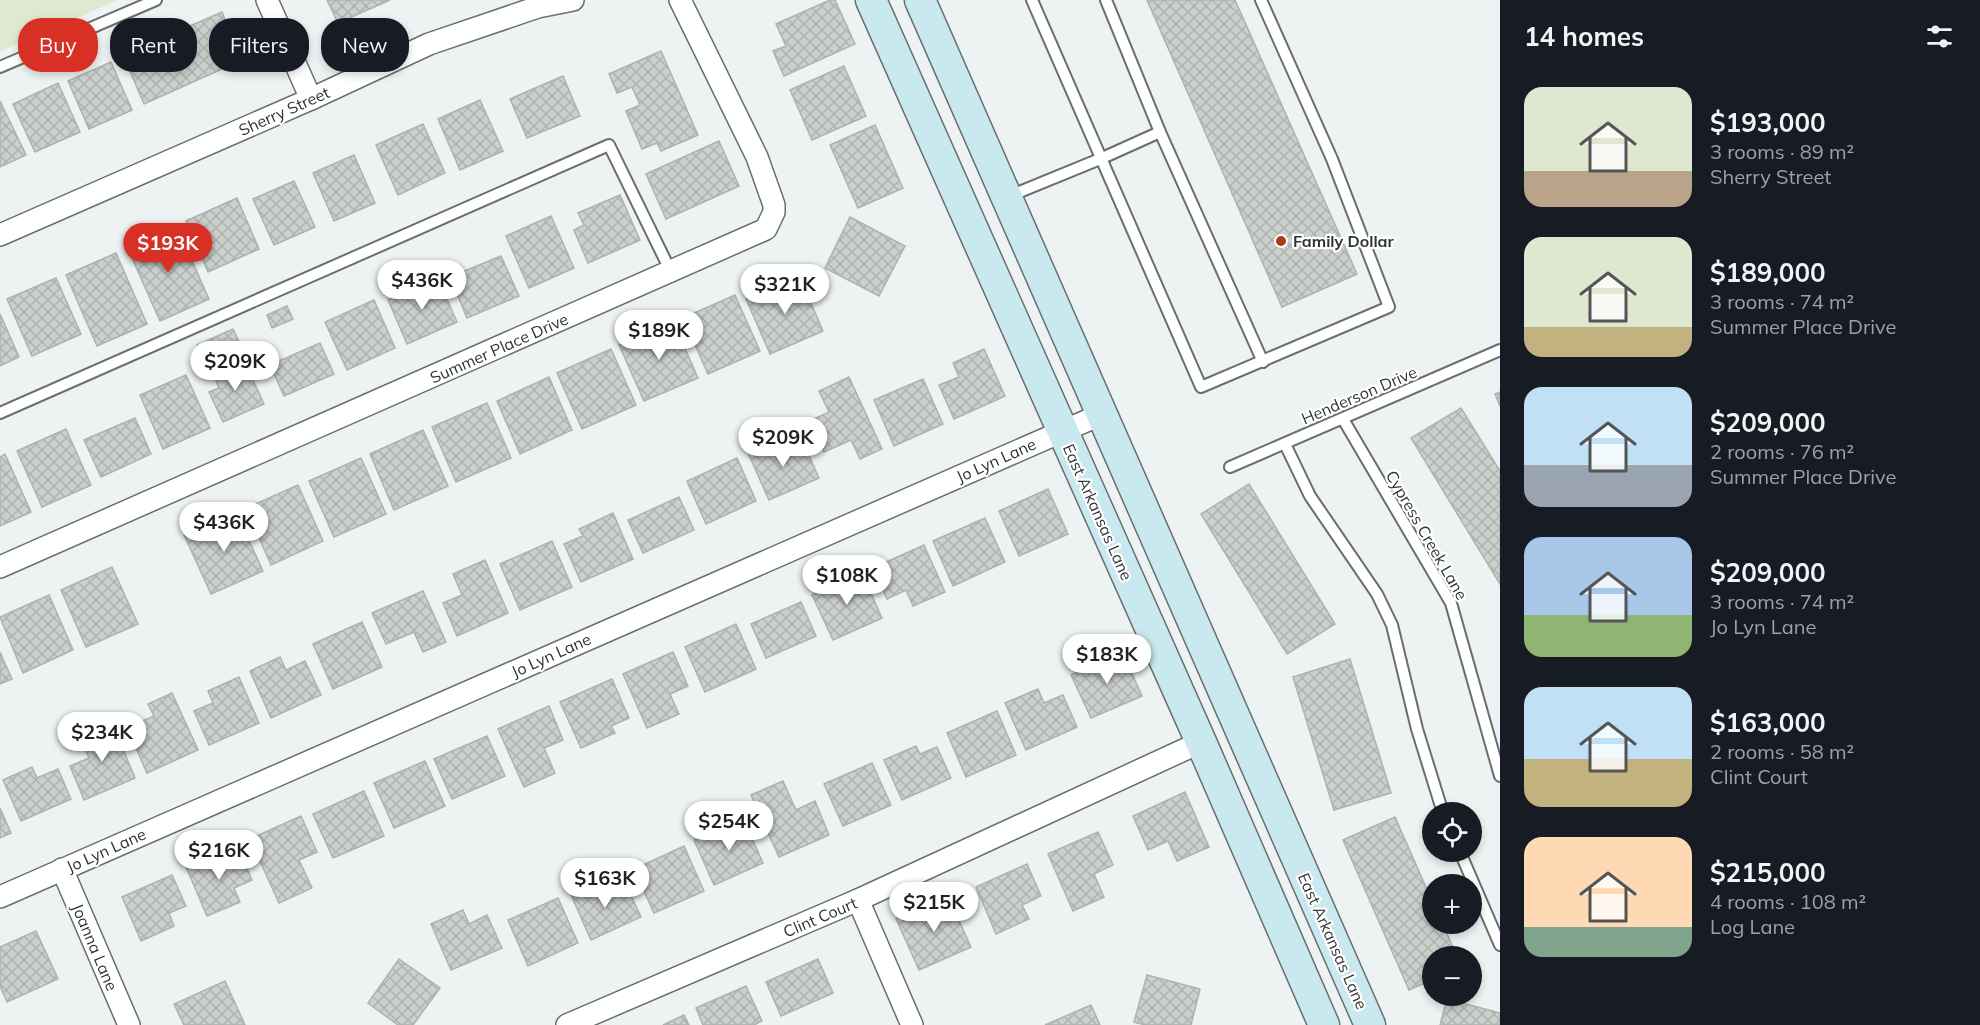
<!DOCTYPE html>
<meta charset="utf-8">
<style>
:root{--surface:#171b24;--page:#20242c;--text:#f1f3f6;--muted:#9ea1a6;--accent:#d93025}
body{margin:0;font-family:Mulish,sans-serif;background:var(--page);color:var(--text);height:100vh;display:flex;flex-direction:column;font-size:22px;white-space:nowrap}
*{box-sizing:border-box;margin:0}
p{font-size:20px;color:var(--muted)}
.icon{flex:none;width:33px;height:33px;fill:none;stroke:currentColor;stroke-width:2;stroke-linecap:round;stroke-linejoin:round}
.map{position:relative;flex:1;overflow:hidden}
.details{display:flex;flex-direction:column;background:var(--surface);width:480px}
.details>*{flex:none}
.guide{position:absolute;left:18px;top:18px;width:570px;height:54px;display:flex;gap:12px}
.buttons{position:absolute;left:1422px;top:802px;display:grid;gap:12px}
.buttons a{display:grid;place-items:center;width:60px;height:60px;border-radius:50%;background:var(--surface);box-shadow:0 3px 9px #0003;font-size:30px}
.price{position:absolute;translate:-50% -51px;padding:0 14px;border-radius:21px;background:#fff;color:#222;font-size:20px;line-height:39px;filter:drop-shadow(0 2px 3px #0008)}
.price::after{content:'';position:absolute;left:50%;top:36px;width:18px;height:14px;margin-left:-9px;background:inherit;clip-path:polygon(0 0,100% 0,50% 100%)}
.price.active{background:var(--accent);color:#fff}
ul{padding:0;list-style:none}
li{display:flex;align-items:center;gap:18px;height:150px;padding:0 24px}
li span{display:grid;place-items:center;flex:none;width:168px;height:120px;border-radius:18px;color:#555}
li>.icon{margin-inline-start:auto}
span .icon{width:72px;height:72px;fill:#fffc;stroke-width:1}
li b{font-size:26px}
h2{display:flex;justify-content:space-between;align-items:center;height:72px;padding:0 24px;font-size:26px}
.pill{padding:0 21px;border-radius:24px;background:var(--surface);box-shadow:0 3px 9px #0003;font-size:21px;line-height:54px}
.pill.active{background:var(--accent);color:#fff}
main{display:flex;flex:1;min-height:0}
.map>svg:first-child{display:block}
.green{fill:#dfe9d0}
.building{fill:url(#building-cross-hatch);stroke:#aeb2af;stroke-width:1.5}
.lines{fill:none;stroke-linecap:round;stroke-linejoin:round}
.lane-casing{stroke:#696f6e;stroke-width:14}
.street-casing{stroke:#696f6e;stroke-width:24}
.secondary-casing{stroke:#696f6e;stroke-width:33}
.lane{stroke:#fff;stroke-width:10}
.street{stroke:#fff;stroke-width:21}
.secondary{stroke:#cae8ef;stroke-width:30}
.poi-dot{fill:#a43c1f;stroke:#fff;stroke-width:2}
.labels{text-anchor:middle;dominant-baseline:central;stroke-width:4.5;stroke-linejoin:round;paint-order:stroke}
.street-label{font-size:16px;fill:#303332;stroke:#fff}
.poi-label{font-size:16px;font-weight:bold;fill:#303332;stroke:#fff;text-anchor:start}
</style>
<main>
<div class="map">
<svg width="1500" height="1025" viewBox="0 0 1500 1025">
<defs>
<pattern id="building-cross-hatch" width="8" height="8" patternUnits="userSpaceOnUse" patternTransform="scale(1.5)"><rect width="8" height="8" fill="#cbd0cc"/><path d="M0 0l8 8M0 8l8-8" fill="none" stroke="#afb3b0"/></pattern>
</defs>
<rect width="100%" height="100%" fill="#edf3f2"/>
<!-- green -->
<polygon class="green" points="0,0 118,0 0,51"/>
<!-- building -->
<g class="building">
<polygon points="327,0 390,0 338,23"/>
<polygon points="830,0 835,0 855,44 784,76 773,51 786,46 776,24"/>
<polygon points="1147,0 1235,0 1357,274 1282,307"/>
<polygon points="222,12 242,60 144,104 123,55"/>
<polygon points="661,51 698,135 661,151 657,143 642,149 626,111 640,105 632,87 617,93 609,74"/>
<polygon points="111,62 132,110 89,129 68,81"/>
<polygon points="844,66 866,116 812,140 790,90"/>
<polygon points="563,76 580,116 527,138 510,99"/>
<polygon points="58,83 80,132 35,152 13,104"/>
<polygon points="480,100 503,151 460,170 438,119"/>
<polygon points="0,101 26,155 0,167"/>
<polygon points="423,124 445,173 398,195 376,145"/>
<polygon points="875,125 903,188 858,208 830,145"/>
<polygon points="719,141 739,186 666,219 646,174"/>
<polygon points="354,155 375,203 334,221 313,173"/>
<polygon points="294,181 315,227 274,245 253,199"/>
<polygon points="620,195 640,240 588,263 574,230 584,225 578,213"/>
<polygon points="237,198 259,249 208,272 186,221"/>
<polygon points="551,216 574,268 529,288 506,236"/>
<polygon points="850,217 905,246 879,296 825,268"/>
<polygon points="177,227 209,299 160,321 128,249"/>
<polygon points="116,253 147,324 97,346 66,275"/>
<polygon points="501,256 519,296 467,318 450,277"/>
<polygon points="799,275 823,331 770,354 746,299"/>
<polygon points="56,278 81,334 32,356 7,299"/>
<polygon points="438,278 457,322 407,344 388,300"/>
<polygon points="735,295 760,351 708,374 683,318"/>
<polygon points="374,300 395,348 347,370 325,322"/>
<polygon points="287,306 293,319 272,328 267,315"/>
<polygon points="0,314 19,357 0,366"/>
<polygon points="673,321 698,378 644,401 619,345"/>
<polygon points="233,329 241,346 205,362 197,345"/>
<polygon points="320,343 334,374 284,396 270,365"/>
<polygon points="611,349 636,405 582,429 557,373"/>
<polygon points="984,349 1005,396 954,419 939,385 959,377 953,363"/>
<polygon points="244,360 264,404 223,422 209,392 219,388 213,374"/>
<polygon points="186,375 210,428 163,449 140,395"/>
<polygon points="549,377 572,430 520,454 497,401"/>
<polygon points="849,377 882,449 860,459 851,440 824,452 809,421 829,412 819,391"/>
<polygon points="923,379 943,424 894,446 874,400"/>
<polygon points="1500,392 1500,406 1495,394"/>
<polygon points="487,403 511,458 456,482 432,427"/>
<polygon points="1461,408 1500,471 1500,584 1411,438"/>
<polygon points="135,418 151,454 101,477 84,440"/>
<polygon points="66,429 91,485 42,507 17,451"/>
<polygon points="423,430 448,486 394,510 370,454"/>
<polygon points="780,439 786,452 804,444 819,478 769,500 748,453"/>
<polygon points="5,454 31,512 0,526 0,457"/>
<polygon points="361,458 386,514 334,537 309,481"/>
<polygon points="737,458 756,501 706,524 687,481"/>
<polygon points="1249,484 1335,624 1287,654 1201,514"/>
<polygon points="298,485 323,541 271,565 246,508"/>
<polygon points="1048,489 1068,534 1019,556 999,511"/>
<polygon points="679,497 694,530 643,553 628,520"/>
<polygon points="236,512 263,571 211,594 184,535"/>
<polygon points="613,513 633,559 581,582 564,544 583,536 579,529"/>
<polygon points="985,518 1005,562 953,586 933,541"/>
<polygon points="552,541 572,587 520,610 500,564"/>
<polygon points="924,545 945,592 913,606 906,590 887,599 873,568"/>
<polygon points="485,560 508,613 457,636 443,603 462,595 453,574"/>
<polygon points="112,567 138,624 86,647 61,590"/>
<polygon points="862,573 882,618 833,640 812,595"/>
<polygon points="423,591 446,642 423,652 414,632 386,644 372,613"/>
<polygon points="49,595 73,650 23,673 0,617"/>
<polygon points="801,602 816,636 766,658 751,624"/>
<polygon points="362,622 382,667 333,689 313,644"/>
<polygon points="736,624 756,669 705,692 685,647"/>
<polygon points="0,652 12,679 0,684"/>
<polygon points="673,652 688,686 670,694 679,714 647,728 623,674"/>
<polygon points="1123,653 1142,696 1091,718 1071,675"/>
<polygon points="280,657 286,670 305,661 321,695 271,718 250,671"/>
<polygon points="1350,659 1391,793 1334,810 1293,677"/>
<polygon points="239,677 259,723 209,745 194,711 213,703 208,691"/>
<polygon points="612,679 629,718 611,726 615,733 581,748 560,702"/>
<polygon points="1038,689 1044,703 1063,695 1077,727 1026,750 1005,703"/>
<polygon points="172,693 198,750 147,773 127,728 154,716 148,704"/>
<polygon points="549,706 563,740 544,748 555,773 524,787 498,729"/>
<polygon points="997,711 1016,755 966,777 947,733"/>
<polygon points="112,723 135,778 84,800 70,766 89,758 80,737"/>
<polygon points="487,736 505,776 452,799 434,759"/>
<polygon points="916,746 920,754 937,747 951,778 902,800 884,760"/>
<polygon points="425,761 445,806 394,828 374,783"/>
<polygon points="872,763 891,805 843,826 824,784"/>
<polygon points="32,767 37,778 58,769 71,799 21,821 3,780"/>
<polygon points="783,781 796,810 815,801 829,835 779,857 751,795"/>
<polygon points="364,791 384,836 333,858 313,814"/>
<polygon points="1185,792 1209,847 1177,861 1168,841 1148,850 1133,816"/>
<polygon points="0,808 11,833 0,838"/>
<polygon points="301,816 317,852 299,860 312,888 279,903 250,839"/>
<polygon points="1395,817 1432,901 1432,924 1443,924 1457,957 1432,957 1432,980 1409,990 1343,840"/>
<polygon points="743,818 763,863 714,885 694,840"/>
<polygon points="1098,832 1113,865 1094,874 1104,897 1073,911 1048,854"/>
<polygon points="684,846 704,891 654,913 634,869"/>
<polygon points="240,852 252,880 234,888 240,902 207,916 186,867 220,853 223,859"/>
<polygon points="1027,864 1041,896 1022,905 1029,919 996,934 976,887"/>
<polygon points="172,875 186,906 169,913 174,926 141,941 122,897"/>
<polygon points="602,881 608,893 626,885 641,917 591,940 571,895"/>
<polygon points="948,896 971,947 919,970 896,919"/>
<polygon points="558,898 578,943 528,966 508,920"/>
<polygon points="463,910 469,924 487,915 502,948 451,970 431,924"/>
<polygon points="36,931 58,979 7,1002 0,986 0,947"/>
<polygon points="399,959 440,988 413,1025 398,1025 368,1003"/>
<polygon points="818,959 833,993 781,1016 766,982"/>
<polygon points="1147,975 1200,989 1191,1025 1145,1025 1134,1022"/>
<polygon points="225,981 245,1025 184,1025 174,1004"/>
<polygon points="746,986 762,1021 754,1025 703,1025 696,1008"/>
<polygon points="1447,999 1500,1013 1500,1025 1440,1025"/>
<polygon points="1091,1005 1100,1025 1045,1025"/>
<polygon points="684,1015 689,1025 663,1025"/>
</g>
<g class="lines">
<!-- lane casing -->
<g class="lane-casing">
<g id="lane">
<polyline points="1032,0 1201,387 1389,307 1332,159 1261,0"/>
<polyline points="0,67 156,0"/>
<polyline points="1160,132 1263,362"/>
<polyline points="1007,197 1100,159 1160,132 1106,0"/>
<polyline points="0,413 609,145 671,272"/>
<polyline points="1343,419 1451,603 1500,776"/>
<polyline points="1285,444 1310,496 1377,594 1392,625 1417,729 1443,813"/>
<polyline points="1230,467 1500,350"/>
<polyline points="1460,852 1500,945"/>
</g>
</g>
<!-- street casing -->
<g class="street-casing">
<g id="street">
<polyline points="267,0 311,99"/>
<polyline points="0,235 311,99 429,44 538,7 573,0"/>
<polyline points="0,567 766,229 774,212 774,205 757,157 680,0"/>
<polyline points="62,869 129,1025"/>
<polyline points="0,897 1102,414"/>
<polyline points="858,900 912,1025"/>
<polyline points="567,1025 858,900 1201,742"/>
</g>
</g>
<!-- secondary casing -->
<g class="secondary-casing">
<g id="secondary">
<polyline points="871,0 1201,742 1324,1025"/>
<polyline points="920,0 1370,1025"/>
</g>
</g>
<!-- lane -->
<use href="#lane" class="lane"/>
<!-- street -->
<use href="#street" class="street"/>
<!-- secondary -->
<use href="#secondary" class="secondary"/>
</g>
<!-- markers -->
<circle class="poi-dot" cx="1281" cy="241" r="6"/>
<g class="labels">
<!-- street labels -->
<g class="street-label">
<text transform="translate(284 111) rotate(-24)">Sherry Street</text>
<text transform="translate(499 348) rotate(-24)">Summer Place Drive</text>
<text transform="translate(1359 395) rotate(-23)">Henderson Drive</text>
<text transform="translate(996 460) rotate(-24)">Jo Lyn Lane</text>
<text transform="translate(1098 512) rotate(66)">East Arkansas Lane</text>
<text transform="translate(1427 535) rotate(60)">Cypress Creek Lane</text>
<text transform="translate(551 655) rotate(-24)">Jo Lyn Lane</text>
<text transform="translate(106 850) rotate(-24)">Jo Lyn Lane</text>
<text transform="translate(820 917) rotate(-23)">Clint Court</text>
<text transform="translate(1333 941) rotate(66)">East Arkansas Lane</text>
<text transform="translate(95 947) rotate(67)">Joanna Lane</text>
</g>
<!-- poi labels -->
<g class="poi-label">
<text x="1293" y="241">Family Dollar</text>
</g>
</g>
</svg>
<div class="buttons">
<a><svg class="icon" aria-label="locate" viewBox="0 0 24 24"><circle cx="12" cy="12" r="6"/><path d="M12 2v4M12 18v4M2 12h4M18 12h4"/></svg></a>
<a>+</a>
<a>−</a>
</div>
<b class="price active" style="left:168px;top:274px">$193K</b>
<b class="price" style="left:422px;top:311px">$436K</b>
<b class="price" style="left:785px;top:315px">$321K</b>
<b class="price" style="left:659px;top:361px">$189K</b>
<b class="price" style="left:235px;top:392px">$209K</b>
<b class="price" style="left:783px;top:468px">$209K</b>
<b class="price" style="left:224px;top:553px">$436K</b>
<b class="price" style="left:847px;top:606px">$108K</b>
<b class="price" style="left:1107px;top:685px">$183K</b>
<b class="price" style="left:102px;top:763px">$234K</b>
<b class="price" style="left:729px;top:852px">$254K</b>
<b class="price" style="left:219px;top:881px">$216K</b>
<b class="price" style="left:605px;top:909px">$163K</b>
<b class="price" style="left:934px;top:933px">$215K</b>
<div class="guide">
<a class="pill active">Buy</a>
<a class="pill">Rent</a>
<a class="pill">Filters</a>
<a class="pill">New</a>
</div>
</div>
<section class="details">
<h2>14 homes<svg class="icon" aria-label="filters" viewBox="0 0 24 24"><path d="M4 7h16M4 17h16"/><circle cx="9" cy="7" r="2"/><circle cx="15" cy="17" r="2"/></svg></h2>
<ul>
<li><span style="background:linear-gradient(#dfe7d0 70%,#b9a48a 0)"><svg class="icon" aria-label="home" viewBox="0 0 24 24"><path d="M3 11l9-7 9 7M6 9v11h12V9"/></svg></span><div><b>$193,000</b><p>3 rooms · 89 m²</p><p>Sherry Street</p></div></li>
<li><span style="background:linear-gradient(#dfe7d0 75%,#c2b280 0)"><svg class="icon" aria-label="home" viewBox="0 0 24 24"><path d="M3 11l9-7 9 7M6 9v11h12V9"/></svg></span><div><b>$189,000</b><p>3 rooms · 74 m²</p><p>Summer Place Drive</p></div></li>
<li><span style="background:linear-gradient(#bfe0f5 65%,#9aa5b1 0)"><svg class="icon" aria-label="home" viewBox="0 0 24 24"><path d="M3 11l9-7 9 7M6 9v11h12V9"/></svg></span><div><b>$209,000</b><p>2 rooms · 76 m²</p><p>Summer Place Drive</p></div></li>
<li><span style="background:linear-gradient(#a9c7e8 65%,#8fb573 0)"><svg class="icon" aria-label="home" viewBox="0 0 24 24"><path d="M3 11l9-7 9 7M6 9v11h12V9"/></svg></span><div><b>$209,000</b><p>3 rooms · 74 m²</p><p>Jo Lyn Lane</p></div></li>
<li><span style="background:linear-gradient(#bfe0f5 60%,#c2b280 0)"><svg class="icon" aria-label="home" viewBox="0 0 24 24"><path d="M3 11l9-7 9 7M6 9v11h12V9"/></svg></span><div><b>$163,000</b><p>2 rooms · 58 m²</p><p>Clint Court</p></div></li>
<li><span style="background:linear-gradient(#ffd9b3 75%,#7fa58c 0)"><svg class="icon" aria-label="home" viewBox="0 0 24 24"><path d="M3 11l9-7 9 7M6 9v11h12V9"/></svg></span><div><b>$215,000</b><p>4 rooms · 108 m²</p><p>Log Lane</p></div></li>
</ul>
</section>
</main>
